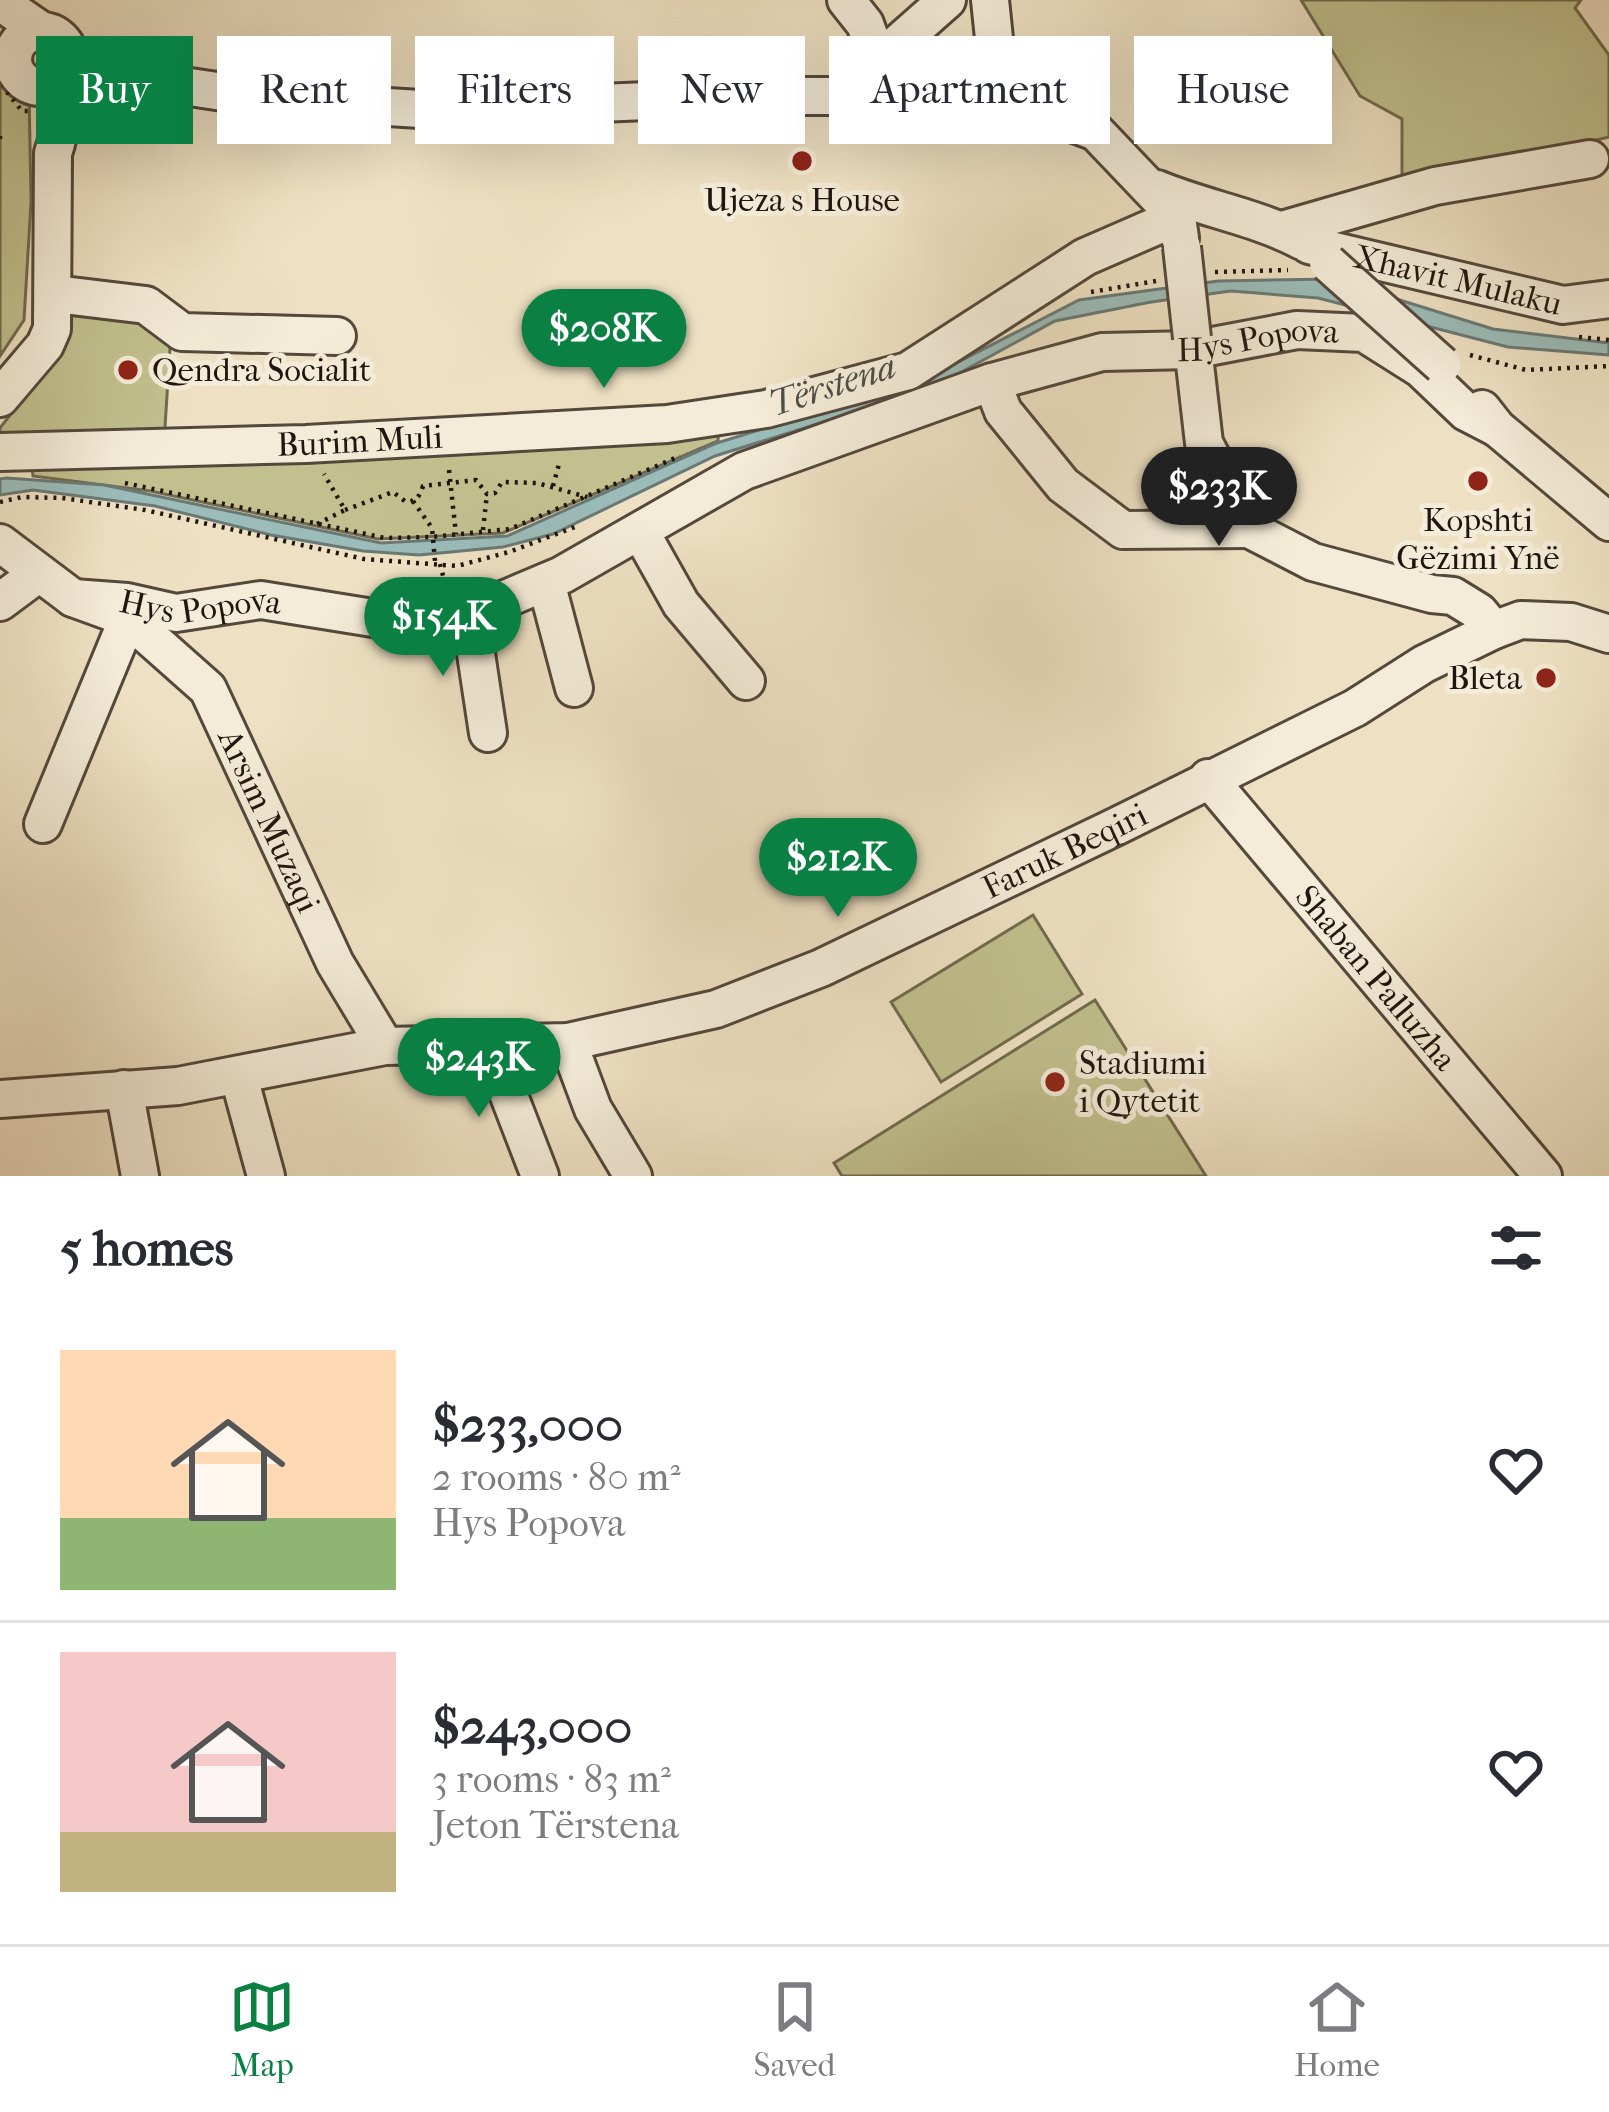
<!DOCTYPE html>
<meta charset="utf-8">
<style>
:root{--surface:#fff;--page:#f2f2f3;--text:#2b2b33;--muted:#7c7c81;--line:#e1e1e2;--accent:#0b8043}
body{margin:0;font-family:"IM FELL French Canon",serif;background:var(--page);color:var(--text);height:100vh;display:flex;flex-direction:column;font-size:45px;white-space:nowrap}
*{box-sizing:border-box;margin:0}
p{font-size:39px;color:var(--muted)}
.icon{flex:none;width:66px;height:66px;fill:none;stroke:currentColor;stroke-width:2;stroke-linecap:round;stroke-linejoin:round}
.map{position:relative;height:1176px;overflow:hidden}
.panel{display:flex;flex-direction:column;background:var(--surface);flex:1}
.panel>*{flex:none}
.guide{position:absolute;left:36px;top:36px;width:1539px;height:108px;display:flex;gap:24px}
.price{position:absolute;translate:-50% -102px;padding:0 27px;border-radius:42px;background:var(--accent);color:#fff;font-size:39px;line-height:78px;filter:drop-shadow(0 3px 6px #0008)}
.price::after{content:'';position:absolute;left:50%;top:72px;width:36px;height:27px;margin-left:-18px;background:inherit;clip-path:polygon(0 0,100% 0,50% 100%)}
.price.active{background:#222;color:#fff}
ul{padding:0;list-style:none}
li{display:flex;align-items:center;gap:36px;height:300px;padding:0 60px}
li+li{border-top:3px solid var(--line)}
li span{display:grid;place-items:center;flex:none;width:336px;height:240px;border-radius:0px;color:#555}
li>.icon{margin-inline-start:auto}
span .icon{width:144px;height:144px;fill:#fffc;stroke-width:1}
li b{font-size:51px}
h2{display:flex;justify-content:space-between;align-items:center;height:144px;padding:0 60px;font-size:51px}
.chip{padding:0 42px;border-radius:0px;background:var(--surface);box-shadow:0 12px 48px #0002;font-size:42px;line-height:108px}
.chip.active{background:var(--accent);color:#fff}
.menu{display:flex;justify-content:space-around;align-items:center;height:168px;border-top:3px solid var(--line);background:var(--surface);font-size:33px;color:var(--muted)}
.menu a{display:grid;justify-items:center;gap:6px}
.menu .active{color:var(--accent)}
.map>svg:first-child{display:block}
.green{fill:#c1c08e;stroke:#716a4e;stroke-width:3}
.water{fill:#9bbcb9;stroke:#6a7975;stroke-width:3}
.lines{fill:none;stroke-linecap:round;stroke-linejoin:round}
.minor-casing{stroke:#54483c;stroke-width:42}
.path{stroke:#21150f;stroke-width:4.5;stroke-dasharray:3 6;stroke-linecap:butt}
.minor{stroke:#f4ecd8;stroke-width:36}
.minor-bridge-casing{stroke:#54483c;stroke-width:42;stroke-linecap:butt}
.minor-bridge{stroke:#f4ecd8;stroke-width:36}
.poi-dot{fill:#8f2418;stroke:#f4ecd8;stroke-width:4.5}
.labels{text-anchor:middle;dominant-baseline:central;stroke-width:10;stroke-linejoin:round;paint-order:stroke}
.poi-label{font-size:33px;fill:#21150f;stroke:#f4ecd8}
.street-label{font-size:33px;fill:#21150f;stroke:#f4ecd8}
.water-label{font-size:36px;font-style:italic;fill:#4c4f4a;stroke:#f4ecd8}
</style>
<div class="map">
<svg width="1609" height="1176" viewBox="0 0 1609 1176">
<rect width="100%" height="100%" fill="#eee1c3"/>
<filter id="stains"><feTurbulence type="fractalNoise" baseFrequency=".00167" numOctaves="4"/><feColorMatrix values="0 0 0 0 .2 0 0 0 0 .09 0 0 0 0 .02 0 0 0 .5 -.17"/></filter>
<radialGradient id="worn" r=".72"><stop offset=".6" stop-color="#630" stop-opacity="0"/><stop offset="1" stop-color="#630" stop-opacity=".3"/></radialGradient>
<!-- green -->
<g class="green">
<polygon points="1301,0 1581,0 1575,8 1609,55 1609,137 1402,187 1402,119 1360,96"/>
<polygon points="0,85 29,89 31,202 24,320 0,356"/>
<polygon points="61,307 158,317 171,332 164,443 0,440 0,428 57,355"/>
<polygon points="719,418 718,441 503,533 378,539 150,491 33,476 31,459"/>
<polygon points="1033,915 1082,994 941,1082 891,1002"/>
<polygon points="1095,1000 1206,1176 842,1176 834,1163"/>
</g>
<!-- water -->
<polygon class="water" points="1332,279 1493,329 1609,343 1609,355 1508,347 1318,298 1231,291 1151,302 1055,321 932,388 715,456 553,534 503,547 419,555 363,551 271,535 155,506 33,490 0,495 0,479 7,478 104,485 381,543 507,536 717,443 925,379 1079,300 1218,281"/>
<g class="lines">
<!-- minor casing -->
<g class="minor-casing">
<g id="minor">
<polyline points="846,0 865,24 891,96"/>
<polyline points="990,0 1000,96"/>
<polyline points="0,2 42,31"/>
<circle cx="41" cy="59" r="28"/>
<polyline points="68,57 105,66 124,77 276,100 436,110 762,96 1000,96 1096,132 1177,217 1180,238"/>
<polyline points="878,61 947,0"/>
<path d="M1157 189C1205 209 1257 217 1302 241"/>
<polyline points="1282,230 1435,186 1590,159"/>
<path id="s1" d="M1309 245 1563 305 1609 299"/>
<polyline points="55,294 146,305 182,332 337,336"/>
<polyline points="1192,338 1204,443 1249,529 1313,562 1432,594 1453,596 1479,612 1494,630"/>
<polyline points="992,382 1003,411 1063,485 1123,530 1249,529"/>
<path d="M0 398 45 345 52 329 53 153C62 129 61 108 56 82"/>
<polyline points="1482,409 1497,428 1609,522"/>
<path id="s2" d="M0 452 306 444 667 424 766 409 908 371 1085 257 1177 217"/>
<polyline points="640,531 681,604 746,681"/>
<path id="s3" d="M0 543 73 598 128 618 208 689 335 963 385 1046"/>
<polyline points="546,582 574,688"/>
<path id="s4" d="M73 598 127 602 176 613 261 600 379 619 470 614 562 575 744 471 992 382 1102 352 1192 350 1297 330 1364 333 1421 369 1466 412 1497 428"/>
<polyline points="0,602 39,573"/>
<polyline points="470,614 488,733"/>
<path id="s5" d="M1208 778 1543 1176"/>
<polyline points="43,824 128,618"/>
<polyline points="568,1042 593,1109 633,1176"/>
<polyline points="503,1045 506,1088 540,1176"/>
<polyline points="239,1077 266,1176"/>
<polyline points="124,1089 140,1176"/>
<path id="s6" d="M0 1099 178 1086 385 1046 568 1042 716 1009 821 968 1115 827 1355 708 1424 664 1494 630 1521 620 1571 622 1609 634"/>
</g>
</g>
<!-- path -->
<g class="path">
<polyline points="0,66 6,91 22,111 31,111"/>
<polyline points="0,136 0,145"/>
<polyline points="1215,272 1288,270"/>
<polyline points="1091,292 1156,281"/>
<polyline points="1579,337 1609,340"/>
<polyline points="1470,355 1526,370 1609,366"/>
<polyline points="449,470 456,534"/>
<polyline points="125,483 385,538 431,537 510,529 680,456"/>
<polyline points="553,486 559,464"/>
<polyline points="413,501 432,528 435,561"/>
<polyline points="0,502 22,497 62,498 145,510 364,559 457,566 509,552 580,525"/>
<path d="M345 510 393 492 406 502C417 501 420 496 423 486L476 480 487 494 495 493 502 482 537 483 587 497"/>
<polyline points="317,524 345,510 324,474"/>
<polyline points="483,530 487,494"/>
<polyline points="440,564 446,587"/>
</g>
<!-- minor -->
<use href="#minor" class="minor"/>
<!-- minor-bridge casing -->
<g class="minor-bridge-casing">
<g id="minor-bridge">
<polyline points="1182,247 1192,338"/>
<polyline points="1328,263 1442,365"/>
</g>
</g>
<!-- minor-bridge -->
<use href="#minor-bridge" class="minor-bridge"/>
</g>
<!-- markers -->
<g class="poi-dot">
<circle cx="802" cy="161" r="12"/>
<circle cx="128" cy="370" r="12"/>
<circle cx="1478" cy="481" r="12"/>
<circle cx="1546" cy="678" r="12"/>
<circle cx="1055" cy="1082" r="12"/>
</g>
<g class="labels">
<!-- poi labels -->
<g class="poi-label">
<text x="802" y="200">Ujeza s House</text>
<text x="152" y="370" text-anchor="start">Qendra Socialit</text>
<text x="1478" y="520">Kopshti<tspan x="1478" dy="38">Gëzimi Ynë</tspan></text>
<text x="1522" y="678" text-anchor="end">Bleta</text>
<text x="1079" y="1063" text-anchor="start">Stadiumi<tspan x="1079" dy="38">i Qytetit</tspan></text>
</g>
<!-- street labels -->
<g class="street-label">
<text stroke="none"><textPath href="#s1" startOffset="153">Xhavit Mulaku</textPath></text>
<text stroke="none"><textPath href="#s4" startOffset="1245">Hys Popova</textPath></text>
<text stroke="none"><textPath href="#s2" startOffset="360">Burim Muli</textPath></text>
<text stroke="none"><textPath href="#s4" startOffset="129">Hys Popova</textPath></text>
<text stroke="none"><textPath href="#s3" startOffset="402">Arsim Muzaqi</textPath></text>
<text stroke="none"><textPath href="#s6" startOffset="1107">Faruk Beqiri</textPath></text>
<text stroke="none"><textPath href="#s5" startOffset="261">Shaban Palluzha</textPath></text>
</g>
<!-- water labels -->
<g class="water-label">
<text transform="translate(832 385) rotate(-18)">Tërstena</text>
</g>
</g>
<rect width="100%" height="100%" filter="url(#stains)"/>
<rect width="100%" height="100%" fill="url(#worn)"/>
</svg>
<b class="price" style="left:604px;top:391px">$208K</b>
<b class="price active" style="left:1219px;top:549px">$233K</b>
<b class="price" style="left:443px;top:679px">$154K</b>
<b class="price" style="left:838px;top:920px">$212K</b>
<b class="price" style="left:479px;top:1120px">$243K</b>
<div class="guide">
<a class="chip active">Buy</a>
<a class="chip">Rent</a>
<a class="chip">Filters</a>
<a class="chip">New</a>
<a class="chip">Apartment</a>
<a class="chip">House</a>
</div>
</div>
<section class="panel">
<h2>5 homes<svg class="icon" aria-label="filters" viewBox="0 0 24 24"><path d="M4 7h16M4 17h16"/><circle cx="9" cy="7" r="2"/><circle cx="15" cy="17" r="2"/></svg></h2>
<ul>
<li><span style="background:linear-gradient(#ffd9b3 70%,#8fb573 0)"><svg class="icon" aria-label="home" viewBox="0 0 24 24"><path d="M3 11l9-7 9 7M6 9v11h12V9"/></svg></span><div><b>$233,000</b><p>2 rooms · 80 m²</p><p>Hys Popova</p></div><svg class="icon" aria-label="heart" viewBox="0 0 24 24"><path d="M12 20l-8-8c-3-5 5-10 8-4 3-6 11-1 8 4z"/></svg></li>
<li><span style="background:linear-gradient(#f6c9c9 75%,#c2b280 0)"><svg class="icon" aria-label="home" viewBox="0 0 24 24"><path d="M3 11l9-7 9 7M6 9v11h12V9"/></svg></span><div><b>$243,000</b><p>3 rooms · 83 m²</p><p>Jeton Tërstena</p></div><svg class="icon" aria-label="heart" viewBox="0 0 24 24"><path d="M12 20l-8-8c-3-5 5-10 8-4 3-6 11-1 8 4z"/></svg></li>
</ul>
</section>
<nav class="menu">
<a class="active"><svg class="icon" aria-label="map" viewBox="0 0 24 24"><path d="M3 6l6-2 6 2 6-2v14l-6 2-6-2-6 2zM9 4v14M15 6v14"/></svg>Map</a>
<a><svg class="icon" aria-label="saved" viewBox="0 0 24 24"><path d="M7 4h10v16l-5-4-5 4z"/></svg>Saved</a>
<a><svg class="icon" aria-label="home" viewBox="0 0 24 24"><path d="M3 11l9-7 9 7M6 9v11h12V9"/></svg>Home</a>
</nav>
